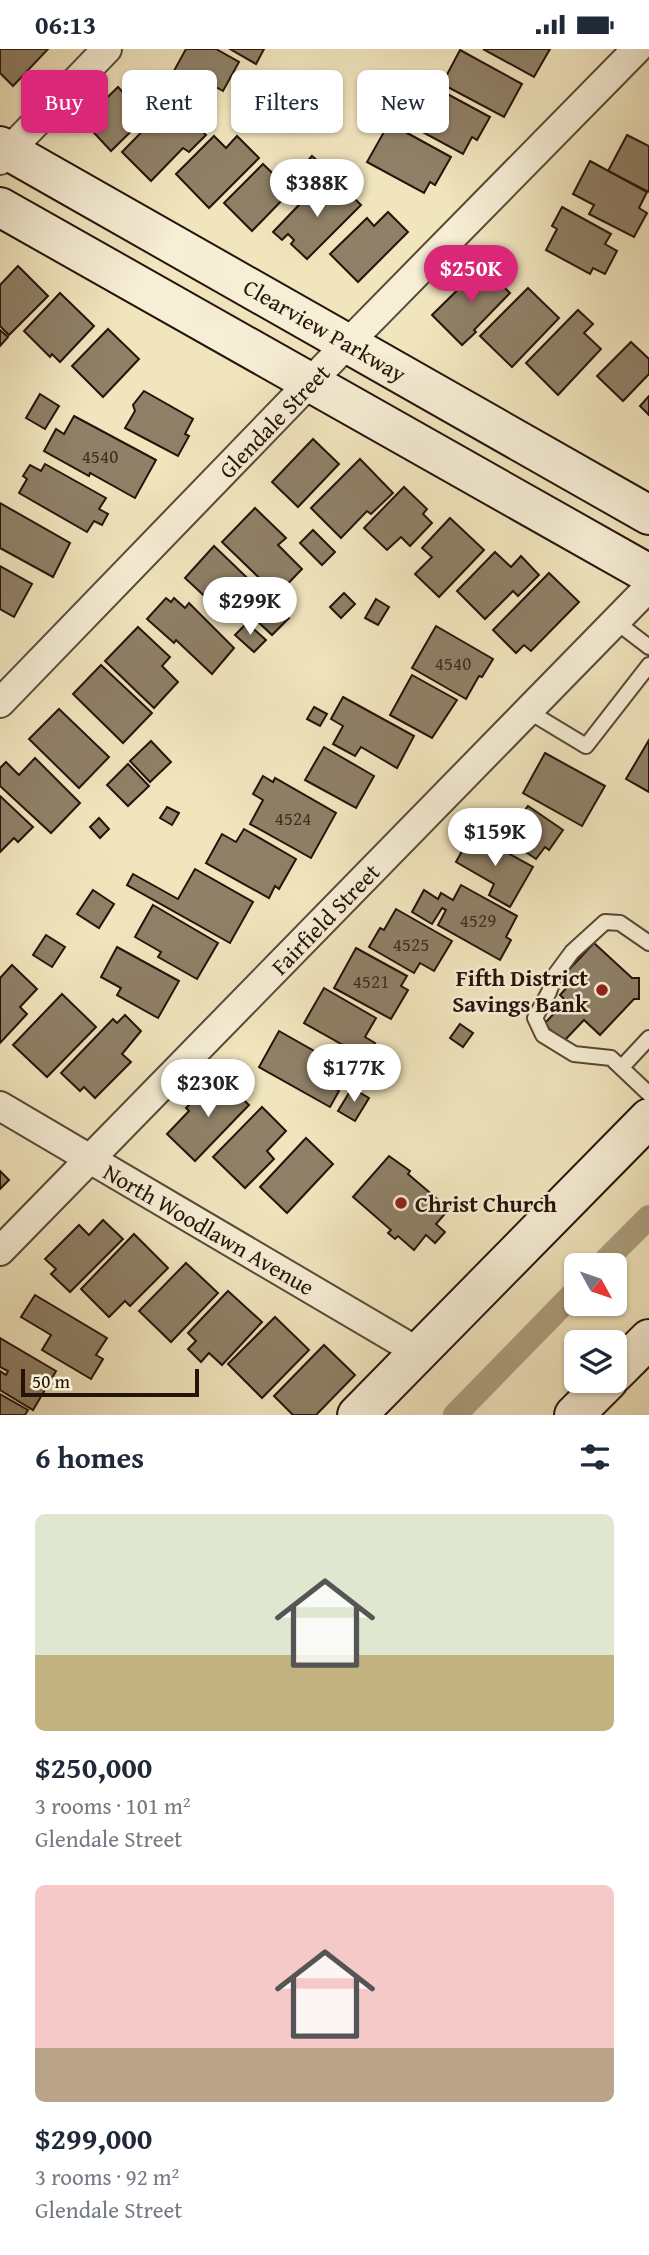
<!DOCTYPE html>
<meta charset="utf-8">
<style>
:root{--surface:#fff;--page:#f6f6f7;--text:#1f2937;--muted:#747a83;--accent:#db2777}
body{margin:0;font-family:"Gentium Book Plus",serif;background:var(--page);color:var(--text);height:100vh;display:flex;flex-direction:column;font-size:26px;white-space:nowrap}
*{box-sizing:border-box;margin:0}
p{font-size:23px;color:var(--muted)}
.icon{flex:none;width:38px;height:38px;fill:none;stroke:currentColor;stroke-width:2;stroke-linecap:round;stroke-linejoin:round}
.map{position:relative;height:1366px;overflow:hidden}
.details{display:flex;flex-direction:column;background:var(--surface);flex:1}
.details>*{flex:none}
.banner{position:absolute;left:21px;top:21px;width:607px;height:63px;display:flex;gap:14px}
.needle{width:46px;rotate:130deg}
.controls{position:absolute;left:564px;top:1204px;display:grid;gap:14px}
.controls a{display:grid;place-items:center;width:63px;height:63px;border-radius:10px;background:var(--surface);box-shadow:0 2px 5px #0004;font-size:35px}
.scale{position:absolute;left:21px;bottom:18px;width:178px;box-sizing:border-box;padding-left:7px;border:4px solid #251309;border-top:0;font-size:19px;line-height:24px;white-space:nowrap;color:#251309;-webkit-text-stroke:5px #f6eed5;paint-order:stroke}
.price{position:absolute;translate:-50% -60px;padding:0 16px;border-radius:24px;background:#fff;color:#222;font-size:23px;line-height:46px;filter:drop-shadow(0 2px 4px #0008)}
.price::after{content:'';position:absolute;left:50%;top:42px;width:21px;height:16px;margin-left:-10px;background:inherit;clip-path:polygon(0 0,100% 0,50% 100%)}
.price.active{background:var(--accent);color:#fff}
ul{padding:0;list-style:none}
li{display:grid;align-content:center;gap:14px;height:371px;padding:0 35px}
li span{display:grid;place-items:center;height:217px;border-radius:10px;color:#555}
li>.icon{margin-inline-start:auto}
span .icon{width:126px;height:126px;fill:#fffc;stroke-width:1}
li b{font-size:30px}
h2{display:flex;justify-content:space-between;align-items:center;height:84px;padding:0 35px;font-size:30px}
.chip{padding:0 24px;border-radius:10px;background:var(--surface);box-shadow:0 2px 5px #0004;font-size:24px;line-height:63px}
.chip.active{background:var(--accent);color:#fff}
.status{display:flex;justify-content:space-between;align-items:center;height:49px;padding:0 35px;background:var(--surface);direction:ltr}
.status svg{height:19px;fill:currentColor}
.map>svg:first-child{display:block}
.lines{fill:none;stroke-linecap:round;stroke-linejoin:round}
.canal{stroke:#ac9e80;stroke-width:24}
.building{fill:#8f8067;stroke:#251309;stroke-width:2}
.lane-casing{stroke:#584836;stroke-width:18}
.street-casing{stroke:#584836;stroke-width:32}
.secondary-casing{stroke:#251309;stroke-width:42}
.lane{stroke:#f6eed5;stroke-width:14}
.street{stroke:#f6eed5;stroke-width:28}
.secondary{stroke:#f6eed5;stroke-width:38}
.poi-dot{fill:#8f2418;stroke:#f6eed5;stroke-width:2.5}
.labels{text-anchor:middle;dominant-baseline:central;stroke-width:5;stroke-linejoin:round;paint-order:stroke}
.number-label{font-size:19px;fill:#402e20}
.street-label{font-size:23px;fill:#251309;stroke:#f6eed5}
.poi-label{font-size:23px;font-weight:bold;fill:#251309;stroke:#f6eed5;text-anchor:end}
</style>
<div class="status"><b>06:13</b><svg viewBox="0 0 49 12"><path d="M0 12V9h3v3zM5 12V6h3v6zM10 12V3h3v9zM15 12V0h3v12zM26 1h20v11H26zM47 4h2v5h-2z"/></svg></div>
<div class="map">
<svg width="649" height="1366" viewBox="0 0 649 1366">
<rect width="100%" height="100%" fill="#f1e5be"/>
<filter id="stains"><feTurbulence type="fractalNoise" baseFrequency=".00286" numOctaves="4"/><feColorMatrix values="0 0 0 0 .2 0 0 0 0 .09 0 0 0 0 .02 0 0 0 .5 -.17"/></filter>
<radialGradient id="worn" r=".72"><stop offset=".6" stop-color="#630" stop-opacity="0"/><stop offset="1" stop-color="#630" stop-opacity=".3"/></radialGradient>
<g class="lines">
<!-- canal -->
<g class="canal">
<polyline points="601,1216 649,1168"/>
<polyline points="455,1366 576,1242"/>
</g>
</g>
<!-- building -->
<g class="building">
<polygon points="0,0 48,0 13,37 0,24"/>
<polygon points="186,0 216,0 239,13 223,42 205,32 198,45 170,29"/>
<polygon points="230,0 264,0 256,15"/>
<polygon points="483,0 550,0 534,28"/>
<polygon points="460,1 522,35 504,68 442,35"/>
<polygon points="118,38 128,49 132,45 148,46 158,56 111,102 83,72"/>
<polygon points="440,41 490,68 477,91 472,88 463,105 406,74 424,42 436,49"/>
<polygon points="171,53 206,86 189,103 183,99 151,132 122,103"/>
<polygon points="389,74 451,108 435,136 430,133 424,144 367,113"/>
<polygon points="627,86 649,97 649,143 608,122"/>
<polygon points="214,87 226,99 237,87 259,109 209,159 176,125"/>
<polygon points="312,107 325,118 304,141 292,129"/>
<polygon points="590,112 647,143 639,159 647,164 634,188 589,165 594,156 573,145"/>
<polygon points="263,115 291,142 252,182 224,154"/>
<polygon points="321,133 336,148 344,139 361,156 307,210 291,195 294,191 288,185 282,191 273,183"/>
<polygon points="562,158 611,185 605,195 617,202 605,225 593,219 590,225 546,201 557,180 552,177"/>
<polygon points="388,163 408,183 358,233 330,205 367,169 374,177"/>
<polygon points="18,217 48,247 9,286 0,277 0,236"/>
<polygon points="482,217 510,244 474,281 476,283 462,296 432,266"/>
<polygon points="528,239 559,269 512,318 480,287"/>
<polygon points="60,244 94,277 60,313 52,305 50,308 24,282"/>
<polygon points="578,261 593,275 584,284 601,300 558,346 526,314"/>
<polygon points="108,280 139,310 103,348 72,317"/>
<polygon points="0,281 8,288 0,297"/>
<polygon points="631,293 649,310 649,325 623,352 597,327"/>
<polygon points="144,342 193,370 185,385 189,387 178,407 125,379 135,362 133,356"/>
<polygon points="40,345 59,357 45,380 26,369"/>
<polygon points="649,347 649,366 640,357"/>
<polygon points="74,367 156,411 135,449 90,424 89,427 44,402 56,380 64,385"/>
<polygon points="313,390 339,415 298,458 272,433"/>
<polygon points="360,410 393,444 371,465 367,462 341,489 311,459"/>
<polygon points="45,415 106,449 99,460 108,465 102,476 94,472 87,483 19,444 27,430 23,427 30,416 41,422"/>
<polygon points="404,438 427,460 423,465 432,474 410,497 401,488 387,501 364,479"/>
<polygon points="0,454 70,494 53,528 0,499"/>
<polygon points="255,459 286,489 278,496 302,520 277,546 222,493"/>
<polygon points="450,469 484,501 439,548 415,525 432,508 422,499"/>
<polygon points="313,481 335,503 322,516 300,494"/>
<polygon points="214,497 289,569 272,586 239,555 227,568 185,529"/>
<polygon points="495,503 511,518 521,507 539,526 518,547 513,542 485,570 457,542"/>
<polygon points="0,517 32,535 14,568 0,560"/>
<polygon points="549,524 579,553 531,602 524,596 516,604 493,581"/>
<polygon points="344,544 355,555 341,569 330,558"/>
<polygon points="166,549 171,553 174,549 185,559 189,554 234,599 212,625 176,591 174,594 147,570"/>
<polygon points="376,550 389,558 378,576 365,569"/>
<polygon points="247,574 266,591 254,603 235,586"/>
<polygon points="436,577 493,610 482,628 479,627 466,650 412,619"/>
<polygon points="138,578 170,608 162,617 178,633 154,659 105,612"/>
<polygon points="101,616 152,664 123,694 73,645"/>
<polygon points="412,626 457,651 432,689 390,666"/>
<polygon points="343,648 414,687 397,719 361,698 355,707 333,695 343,677 331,670"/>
<polygon points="314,658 327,665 320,677 307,670"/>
<polygon points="59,660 109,708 79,739 29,690"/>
<polygon points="649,691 649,743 626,730"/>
<polygon points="151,692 171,713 150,733 130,712"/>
<polygon points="324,698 374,727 356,759 305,731"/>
<polygon points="545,704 605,737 582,777 523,744"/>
<polygon points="35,709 80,754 51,784 0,737 0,719 6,713 19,726"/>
<polygon points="128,715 149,737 128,757 107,736"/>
<polygon points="263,727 273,733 275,729 336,764 311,809 250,775 263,751 253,745"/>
<polygon points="0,747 33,778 18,793 14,789 0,803"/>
<polygon points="528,757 563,781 549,801 545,798 536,810 505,789"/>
<polygon points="167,758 179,764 172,776 160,769"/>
<polygon points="99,769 109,780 100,789 90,778"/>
<polygon points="244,780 296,810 279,840 275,837 269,849 206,814 222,785 236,793"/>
<polygon points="472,784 533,818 510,858 489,846 494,835 456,813"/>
<polygon points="195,820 253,853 230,894 127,836 133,825 178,850"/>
<polygon points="461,836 517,867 506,888 511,891 500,911 438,876 446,861 442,859 432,875 412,863 424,841 438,850 441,844 453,851"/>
<polygon points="93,841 114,855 99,879 77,865"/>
<polygon points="153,856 218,894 197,930 158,908 161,903 135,888"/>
<polygon points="396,860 452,892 434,922 420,914 414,924 369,898 380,879 384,881"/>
<polygon points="46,886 65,898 52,918 33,906"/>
<polygon points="594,894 632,929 639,929 639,950 634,950 600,986 584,971 563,993 544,975 566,952 560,946 569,936 561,929"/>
<polygon points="117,898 179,932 158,969 117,946 121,939 101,928"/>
<polygon points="356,899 407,927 401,937 408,941 391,970 334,939"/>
<polygon points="12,916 37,940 20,958 27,965 0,994 0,929"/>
<polygon points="324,939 376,969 365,988 375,994 366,1009 304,974"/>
<polygon points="62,945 96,978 47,1028 13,996"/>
<polygon points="125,966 141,982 122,1005 131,1013 95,1049 84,1038 80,1042 61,1024 113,970 117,974"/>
<polygon points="460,975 473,984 463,998 450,989"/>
<polygon points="279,982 337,1015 327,1034 339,1042 330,1058 259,1018"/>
<polygon points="221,1029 249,1056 195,1112 167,1085 189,1062 186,1059 204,1040 207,1043"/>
<polygon points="352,1039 369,1049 355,1072 338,1062"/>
<polygon points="262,1058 286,1082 267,1102 274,1110 245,1139 213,1108"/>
<polygon points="306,1089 333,1115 287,1164 260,1138"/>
<polygon points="389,1107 410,1122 408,1125 449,1160 436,1175 445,1183 435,1194 426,1186 414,1201 398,1187 395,1190 388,1184 391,1181 353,1148"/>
<polygon points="0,1122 9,1131 0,1140"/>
<polygon points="103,1171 123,1190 70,1243 51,1225 56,1220 45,1210 79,1176 89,1186"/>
<polygon points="134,1185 168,1219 130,1257 125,1252 109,1268 81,1240"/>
<polygon points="186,1214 218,1244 171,1293 139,1262"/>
<polygon points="228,1242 262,1273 222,1316 209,1304 201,1313 188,1300 196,1292 188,1284"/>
<polygon points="35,1246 107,1289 96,1306 103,1310 91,1330 42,1301 51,1286 21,1268"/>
<polygon points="275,1268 309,1301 262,1349 228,1315"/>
<polygon points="0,1289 56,1322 33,1361 0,1341 0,1322 6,1326 8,1322 0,1318"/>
<polygon points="324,1296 355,1326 316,1366 293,1366 274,1347"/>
<polygon points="0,1345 28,1361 25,1366 0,1366"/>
</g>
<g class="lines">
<!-- lane casing -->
<g class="lane-casing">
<g id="lane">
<polyline points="615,572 649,598"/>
<polyline points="528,662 586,697 649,616"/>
<polyline points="649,894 620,874 605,873 572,903 555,926 549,943 535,969 543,986 574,1005 611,1009 649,1045"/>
<polyline points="622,1018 649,989"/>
</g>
</g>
<!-- street casing -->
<g class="street-casing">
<g id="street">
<polyline points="0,111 107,0"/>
<polyline points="0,654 348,294 637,0"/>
<polyline points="0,1057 418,1303"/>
<polyline points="0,1202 649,538"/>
</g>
</g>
<!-- secondary casing -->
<g class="secondary-casing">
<g id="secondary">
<polyline points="0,97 649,466"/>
<polyline points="0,158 649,525"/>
<polyline points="614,1325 649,1290"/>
<polyline points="357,1366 649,1069"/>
<polyline points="574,1366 608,1332"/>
</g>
</g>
<!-- lane -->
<use href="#lane" class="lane"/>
<!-- street -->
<use href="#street" class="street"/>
<!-- secondary -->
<use href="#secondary" class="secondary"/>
</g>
<!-- markers -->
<g class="poi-dot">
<circle cx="602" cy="941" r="7"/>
<circle cx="401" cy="1154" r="7"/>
</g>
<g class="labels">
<!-- number labels -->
<g class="number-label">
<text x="100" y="407">4540</text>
<text x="453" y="614">4540</text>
<text x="293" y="769">4524</text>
<text x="478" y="871">4529</text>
<text x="411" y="895">4525</text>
<text x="371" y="932">4521</text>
</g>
<!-- street labels -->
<g class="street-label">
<text transform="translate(325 281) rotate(30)">Clearview Parkway</text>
<text transform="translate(274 372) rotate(-46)">Glendale Street</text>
<text transform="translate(325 870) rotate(-46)">Fairfield Street</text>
<text transform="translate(209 1180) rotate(30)">North Woodlawn Avenue</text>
</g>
<!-- poi labels -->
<g class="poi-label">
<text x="588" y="928">Fifth District<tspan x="588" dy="26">Savings Bank</tspan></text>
<text x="415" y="1154" text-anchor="start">Christ Church</text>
</g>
</g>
<rect width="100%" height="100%" filter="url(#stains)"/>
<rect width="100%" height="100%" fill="url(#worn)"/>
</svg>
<div class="controls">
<a><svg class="needle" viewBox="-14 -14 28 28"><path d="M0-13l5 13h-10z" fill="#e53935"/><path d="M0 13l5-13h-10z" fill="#747a83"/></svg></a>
<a><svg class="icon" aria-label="layers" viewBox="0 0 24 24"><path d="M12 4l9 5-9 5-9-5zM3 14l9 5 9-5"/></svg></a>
</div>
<div class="scale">50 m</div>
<b class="price" style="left:317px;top:170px">$388K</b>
<b class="price active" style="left:471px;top:256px">$250K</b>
<b class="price" style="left:250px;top:588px">$299K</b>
<b class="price" style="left:495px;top:819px">$159K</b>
<b class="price" style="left:354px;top:1055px">$177K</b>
<b class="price" style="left:208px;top:1070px">$230K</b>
<div class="banner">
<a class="chip active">Buy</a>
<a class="chip">Rent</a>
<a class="chip">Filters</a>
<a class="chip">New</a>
</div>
</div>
<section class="details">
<h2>6 homes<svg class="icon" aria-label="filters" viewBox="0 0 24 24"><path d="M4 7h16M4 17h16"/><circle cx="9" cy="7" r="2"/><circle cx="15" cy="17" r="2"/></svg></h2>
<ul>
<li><span style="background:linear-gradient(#dfe7d0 65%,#c2b280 0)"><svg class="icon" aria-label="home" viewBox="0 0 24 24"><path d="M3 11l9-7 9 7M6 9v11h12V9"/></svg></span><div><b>$250,000</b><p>3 rooms · 101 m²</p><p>Glendale Street</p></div></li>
<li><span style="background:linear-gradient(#f6c9c9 75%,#b9a48a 0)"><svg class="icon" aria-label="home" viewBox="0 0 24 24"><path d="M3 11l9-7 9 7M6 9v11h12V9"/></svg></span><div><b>$299,000</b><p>3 rooms · 92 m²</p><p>Glendale Street</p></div></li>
</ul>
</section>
